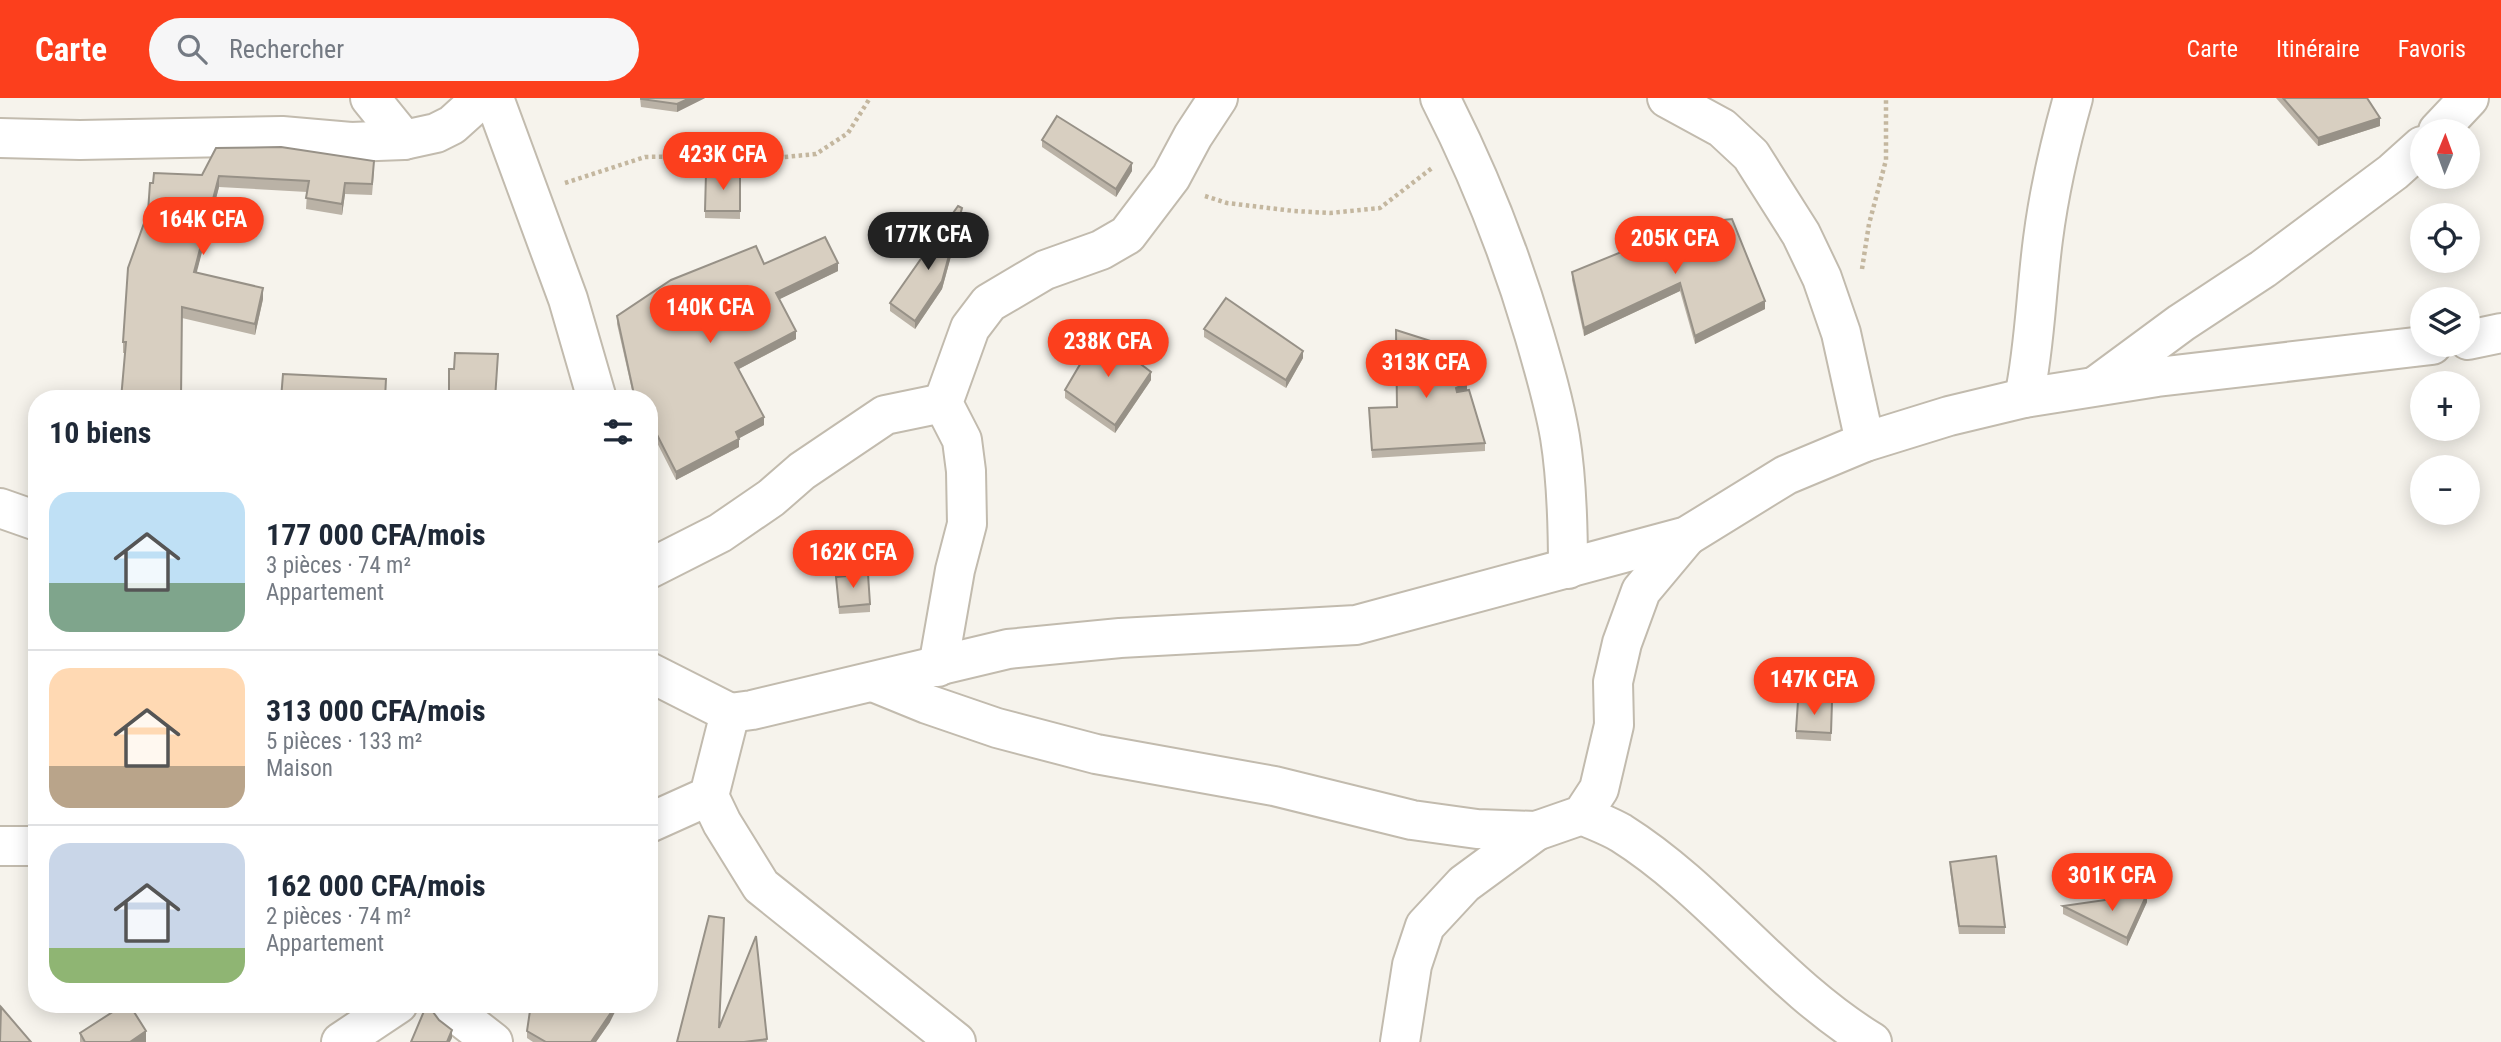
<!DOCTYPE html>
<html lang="fr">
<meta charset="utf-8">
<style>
:root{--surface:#fff;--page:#f6f6f7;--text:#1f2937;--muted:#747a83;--line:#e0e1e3;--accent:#fc3f1d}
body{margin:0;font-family:"Roboto Condensed",sans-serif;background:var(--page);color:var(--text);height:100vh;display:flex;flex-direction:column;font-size:26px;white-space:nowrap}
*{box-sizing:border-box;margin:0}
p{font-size:23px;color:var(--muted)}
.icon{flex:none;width:38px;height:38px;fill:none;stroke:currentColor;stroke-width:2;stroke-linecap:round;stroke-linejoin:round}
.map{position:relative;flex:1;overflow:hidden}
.sheet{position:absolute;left:28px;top:292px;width:630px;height:623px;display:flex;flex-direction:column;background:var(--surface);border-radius:28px;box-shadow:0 4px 18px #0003}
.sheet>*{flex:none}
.needle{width:46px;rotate:1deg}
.controls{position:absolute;left:2410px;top:21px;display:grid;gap:14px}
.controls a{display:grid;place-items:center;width:70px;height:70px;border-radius:50%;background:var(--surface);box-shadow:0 4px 18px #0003;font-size:35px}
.price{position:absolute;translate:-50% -60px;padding:0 16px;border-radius:24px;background:var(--accent);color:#fff;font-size:23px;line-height:46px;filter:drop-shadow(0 2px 4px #0008)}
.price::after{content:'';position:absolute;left:50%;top:42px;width:21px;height:16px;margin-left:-10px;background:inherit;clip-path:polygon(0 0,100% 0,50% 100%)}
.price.active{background:#222;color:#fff}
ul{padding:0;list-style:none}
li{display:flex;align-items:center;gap:21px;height:175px;padding:0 21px}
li+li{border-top:2px solid var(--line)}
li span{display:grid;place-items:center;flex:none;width:196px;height:140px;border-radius:21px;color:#555}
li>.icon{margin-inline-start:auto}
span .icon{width:84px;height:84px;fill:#fffc;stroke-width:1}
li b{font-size:30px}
h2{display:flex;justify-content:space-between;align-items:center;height:84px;padding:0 21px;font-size:30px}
header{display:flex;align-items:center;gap:42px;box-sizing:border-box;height:98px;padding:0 35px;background:var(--accent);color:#fff}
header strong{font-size:33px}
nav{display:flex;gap:38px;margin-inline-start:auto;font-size:24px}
.search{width:490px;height:63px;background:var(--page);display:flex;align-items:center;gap:18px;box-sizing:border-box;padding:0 24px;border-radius:38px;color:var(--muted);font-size:26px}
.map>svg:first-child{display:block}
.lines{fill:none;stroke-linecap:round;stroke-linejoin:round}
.street-casing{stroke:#c2bbae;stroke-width:42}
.path{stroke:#c4b79f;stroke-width:4.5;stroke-dasharray:3.5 3.5;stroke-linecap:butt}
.street{stroke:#fff;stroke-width:38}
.wall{fill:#bab2a6}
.shaded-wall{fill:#979187}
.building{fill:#d8cfc1;stroke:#979187;stroke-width:2}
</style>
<header>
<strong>Carte</strong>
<div class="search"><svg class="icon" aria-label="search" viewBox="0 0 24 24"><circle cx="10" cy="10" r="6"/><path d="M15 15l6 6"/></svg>Rechercher</div>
<nav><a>Carte</a><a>Itinéraire</a><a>Favoris</a></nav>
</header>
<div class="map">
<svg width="2501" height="944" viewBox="0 0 2501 944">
<rect width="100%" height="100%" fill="#f6f3ec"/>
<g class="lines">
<!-- street casing -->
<g class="street-casing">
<g id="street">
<polyline points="370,0 404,42"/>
<polyline points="494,0 568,201 597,301"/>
<path d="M1440 0C1479 76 1510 155 1534 236 1544 270 1554 304 1560 339 1567 382 1568 428 1568 471"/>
<polyline points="1667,0 1722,30 1751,57 1801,136 1822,180 1841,235 1865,344"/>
<polyline points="2438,33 2469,0"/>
<polyline points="0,40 80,42 282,38 351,44 404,42 436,35 452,27 482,0"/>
<polyline points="2468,242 2501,235"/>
<polyline points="2097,287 2181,225 2263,171 2393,74 2422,48"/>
<path d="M2024 300C2035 248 2036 194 2043 141 2049 94 2060 46 2073 0"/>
<polyline points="0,410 37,423"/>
<polyline points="649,471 720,435 771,400 802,373 885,317 943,305"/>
<polyline points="938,569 955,472 967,426 966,373 962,342 943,305 970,230 989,205 1045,172 1101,152 1127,137 1171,79 1193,38 1218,0"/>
<polyline points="649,574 730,615 709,698 649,725"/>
<polyline points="873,584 927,606 997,630 1096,656 1274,688 1412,722 1477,731 1536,733 1582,717 1599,691 1614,627 1613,584 1622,545 1641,493 1687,438"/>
<polyline points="730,615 752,612 1008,551 1120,540 1356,527 1687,438 1786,377 1865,344 1949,318 2024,300 2157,279 2432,247"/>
<polyline points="709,698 722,725 761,788 956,944"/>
<path d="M1582 717C1595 723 1609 728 1621 735 1713 793 1778 887 1872 944"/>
<polyline points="0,748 37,748"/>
<polyline points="450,906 453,913 493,944"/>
<polyline points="341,944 398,906"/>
<polyline points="1400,944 1412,867 1425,828 1464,786 1536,733"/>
</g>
</g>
<!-- path -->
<g class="path">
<polyline points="565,85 645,59 699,58 764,61 816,56 848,35 870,0"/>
<polyline points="1205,98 1227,105 1294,113 1330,115 1380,110 1432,70"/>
<polyline points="1862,171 1869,126 1886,62 1886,0"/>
</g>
<!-- street -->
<use href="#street" class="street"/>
</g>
<!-- wall -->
<g class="wall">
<polygon points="640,0 705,0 677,14 641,9"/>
<polygon points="2276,0 2367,0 2380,28 2318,48"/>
<polygon points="1042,42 1132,73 1116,99 1042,49"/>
<polygon points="374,74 372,97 345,96 342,117 306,111 307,94 219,89 196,175 263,201 255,237 182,220 125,255 123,255 123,244 153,85 202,77"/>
<polygon points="740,76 740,121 705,120 705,113"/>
<polygon points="962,118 942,191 915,231 890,213 890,205"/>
<polygon points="1693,125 1765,211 1695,246 1680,193 1584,238 1572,182 1572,174"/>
<polygon points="764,166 838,173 779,201 796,241 739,271 764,327 739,340 739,349 676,382 649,329 649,301 634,301 617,226 617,218"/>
<polygon points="1204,231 1303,260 1286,290 1204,239"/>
<polygon points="1151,282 1115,335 1065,300 1065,292"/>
<polygon points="1467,292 1485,345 1485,353 1372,360 1369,318 1397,309"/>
<polygon points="836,479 870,506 870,514 839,516"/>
<polygon points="1832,604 1831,643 1796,641 1796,633"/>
<polygon points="1950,764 2005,829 2005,836 1959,836 1950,772"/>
<polygon points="2147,804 2127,848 2063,816 2063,808"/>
<polygon points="756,838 767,944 677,944 719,929"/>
<polygon points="37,853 37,870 33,863 33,855"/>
<polygon points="610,924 596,944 533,944 527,940 527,933"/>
<polygon points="80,935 146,944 80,944"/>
</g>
<!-- shaded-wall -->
<g class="shaded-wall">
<polygon points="690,0 705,0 677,14 677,6"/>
<polygon points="2380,20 2380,28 2318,48 2318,40"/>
<polygon points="1132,65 1132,73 1116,99 1116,91"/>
<polygon points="219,78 219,89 194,185 194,174"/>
<polygon points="345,85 345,96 342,117 342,106"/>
<polygon points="962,110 962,118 942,191 915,231 915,223"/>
<polygon points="838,165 838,173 776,203 776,195"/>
<polygon points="1680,185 1680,193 1584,238 1584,230"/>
<polygon points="263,190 263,201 255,237 255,226"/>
<polygon points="1765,203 1765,211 1695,246 1695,238"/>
<polygon points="796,233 796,241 735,273 735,265"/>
<polygon points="1303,253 1303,260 1286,290 1286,282"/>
<polygon points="1151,274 1151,282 1115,335 1115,327"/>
<polygon points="1467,285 1467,293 1456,298 1456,290"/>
<polygon points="764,319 764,327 736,342 736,334"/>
<polygon points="739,341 739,349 676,382 676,374"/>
<polygon points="2147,796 2147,804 2127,848 2127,840"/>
<polygon points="615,906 619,906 610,924 596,944 591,944"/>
<polygon points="452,932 452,940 450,944 447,944"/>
<polygon points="146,933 146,944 130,944"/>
</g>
<!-- building -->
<g class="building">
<polygon points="641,0 690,0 677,6 641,1"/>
<polygon points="2283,0 2367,0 2380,20 2318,40"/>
<polygon points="1057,18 1132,65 1116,91 1042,42"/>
<polygon points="281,49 374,63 372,86 345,85 342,106 306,100 309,83 219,78 194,174 263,190 255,226 182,209 181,301 121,301 126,244 123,244 128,170 148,114 150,85 153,85 154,75 202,77 216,50"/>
<polygon points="706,75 740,76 740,113 705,113"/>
<polygon points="958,108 962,110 942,183 915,223 890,205"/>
<polygon points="1732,121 1765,203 1695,238 1680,185 1584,230 1572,174 1693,125"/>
<polygon points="825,139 838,165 776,195 796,233 735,265 764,319 736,334 739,341 676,374 649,321 649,301 635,301 617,218 671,182 756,148 764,166"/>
<polygon points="1226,200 1303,253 1286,282 1204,231"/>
<polygon points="1396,232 1456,251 1467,285 1456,290 1457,294 1469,292 1485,345 1372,352 1369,310 1397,309"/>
<polygon points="1099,234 1151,274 1115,327 1065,292"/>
<polygon points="455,255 498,256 495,301 449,301 449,271 454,271"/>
<polygon points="283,276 386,281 385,301 281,301"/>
<polygon points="868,476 870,506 839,509 836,479"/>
<polygon points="1798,603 1832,604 1831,635 1796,633"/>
<polygon points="1996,758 2005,829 1959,828 1950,764"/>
<polygon points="2147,796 2127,840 2063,808"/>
<polygon points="709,818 724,820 719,930 756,838 767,941 744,944 677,944"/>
<polygon points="37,853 37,862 33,855"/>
<polygon points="125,906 129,906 146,933 130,944 85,944 80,935"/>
<polygon points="427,906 439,922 452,932 447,944 411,944"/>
<polygon points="531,906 615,906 610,916 591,944 546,944 527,933"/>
<polygon points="1,909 31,944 0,944"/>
</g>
</svg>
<div class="controls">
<a><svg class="needle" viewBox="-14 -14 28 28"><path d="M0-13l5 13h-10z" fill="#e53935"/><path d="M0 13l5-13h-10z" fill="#747a83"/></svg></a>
<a><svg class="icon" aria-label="locate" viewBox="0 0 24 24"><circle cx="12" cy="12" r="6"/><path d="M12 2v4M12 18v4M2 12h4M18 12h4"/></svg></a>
<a><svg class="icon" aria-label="layers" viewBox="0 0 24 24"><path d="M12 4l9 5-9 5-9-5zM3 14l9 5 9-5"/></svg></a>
<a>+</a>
<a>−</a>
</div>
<b class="price" style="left:723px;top:94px">423K CFA</b>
<b class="price" style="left:203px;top:159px">164K CFA</b>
<b class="price active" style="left:928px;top:174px">177K CFA</b>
<b class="price" style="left:1675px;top:178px">205K CFA</b>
<b class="price" style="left:710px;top:247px">140K CFA</b>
<b class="price" style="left:1108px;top:281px">238K CFA</b>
<b class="price" style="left:1426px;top:302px">313K CFA</b>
<b class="price" style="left:853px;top:492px">162K CFA</b>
<b class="price" style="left:1814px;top:619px">147K CFA</b>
<b class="price" style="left:2112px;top:815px">301K CFA</b>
<section class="sheet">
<h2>10 biens<svg class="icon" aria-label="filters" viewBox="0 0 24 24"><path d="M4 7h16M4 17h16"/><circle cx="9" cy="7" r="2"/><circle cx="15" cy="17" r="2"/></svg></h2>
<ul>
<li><span style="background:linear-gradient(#bfe0f5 65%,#7fa58c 0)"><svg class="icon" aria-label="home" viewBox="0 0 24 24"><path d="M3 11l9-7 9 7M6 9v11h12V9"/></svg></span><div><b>177 000 CFA/mois</b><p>3 pièces · 74 m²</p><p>Appartement</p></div></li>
<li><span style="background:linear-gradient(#ffd9b3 70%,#b9a48a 0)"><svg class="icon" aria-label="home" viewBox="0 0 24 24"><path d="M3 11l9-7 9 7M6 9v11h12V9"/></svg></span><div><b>313 000 CFA/mois</b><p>5 pièces · 133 m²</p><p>Maison</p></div></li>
<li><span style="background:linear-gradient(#c9d6e8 75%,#8fb573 0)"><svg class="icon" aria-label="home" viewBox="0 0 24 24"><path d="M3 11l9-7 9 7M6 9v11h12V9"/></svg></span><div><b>162 000 CFA/mois</b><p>2 pièces · 74 m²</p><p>Appartement</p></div></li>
</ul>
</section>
</div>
